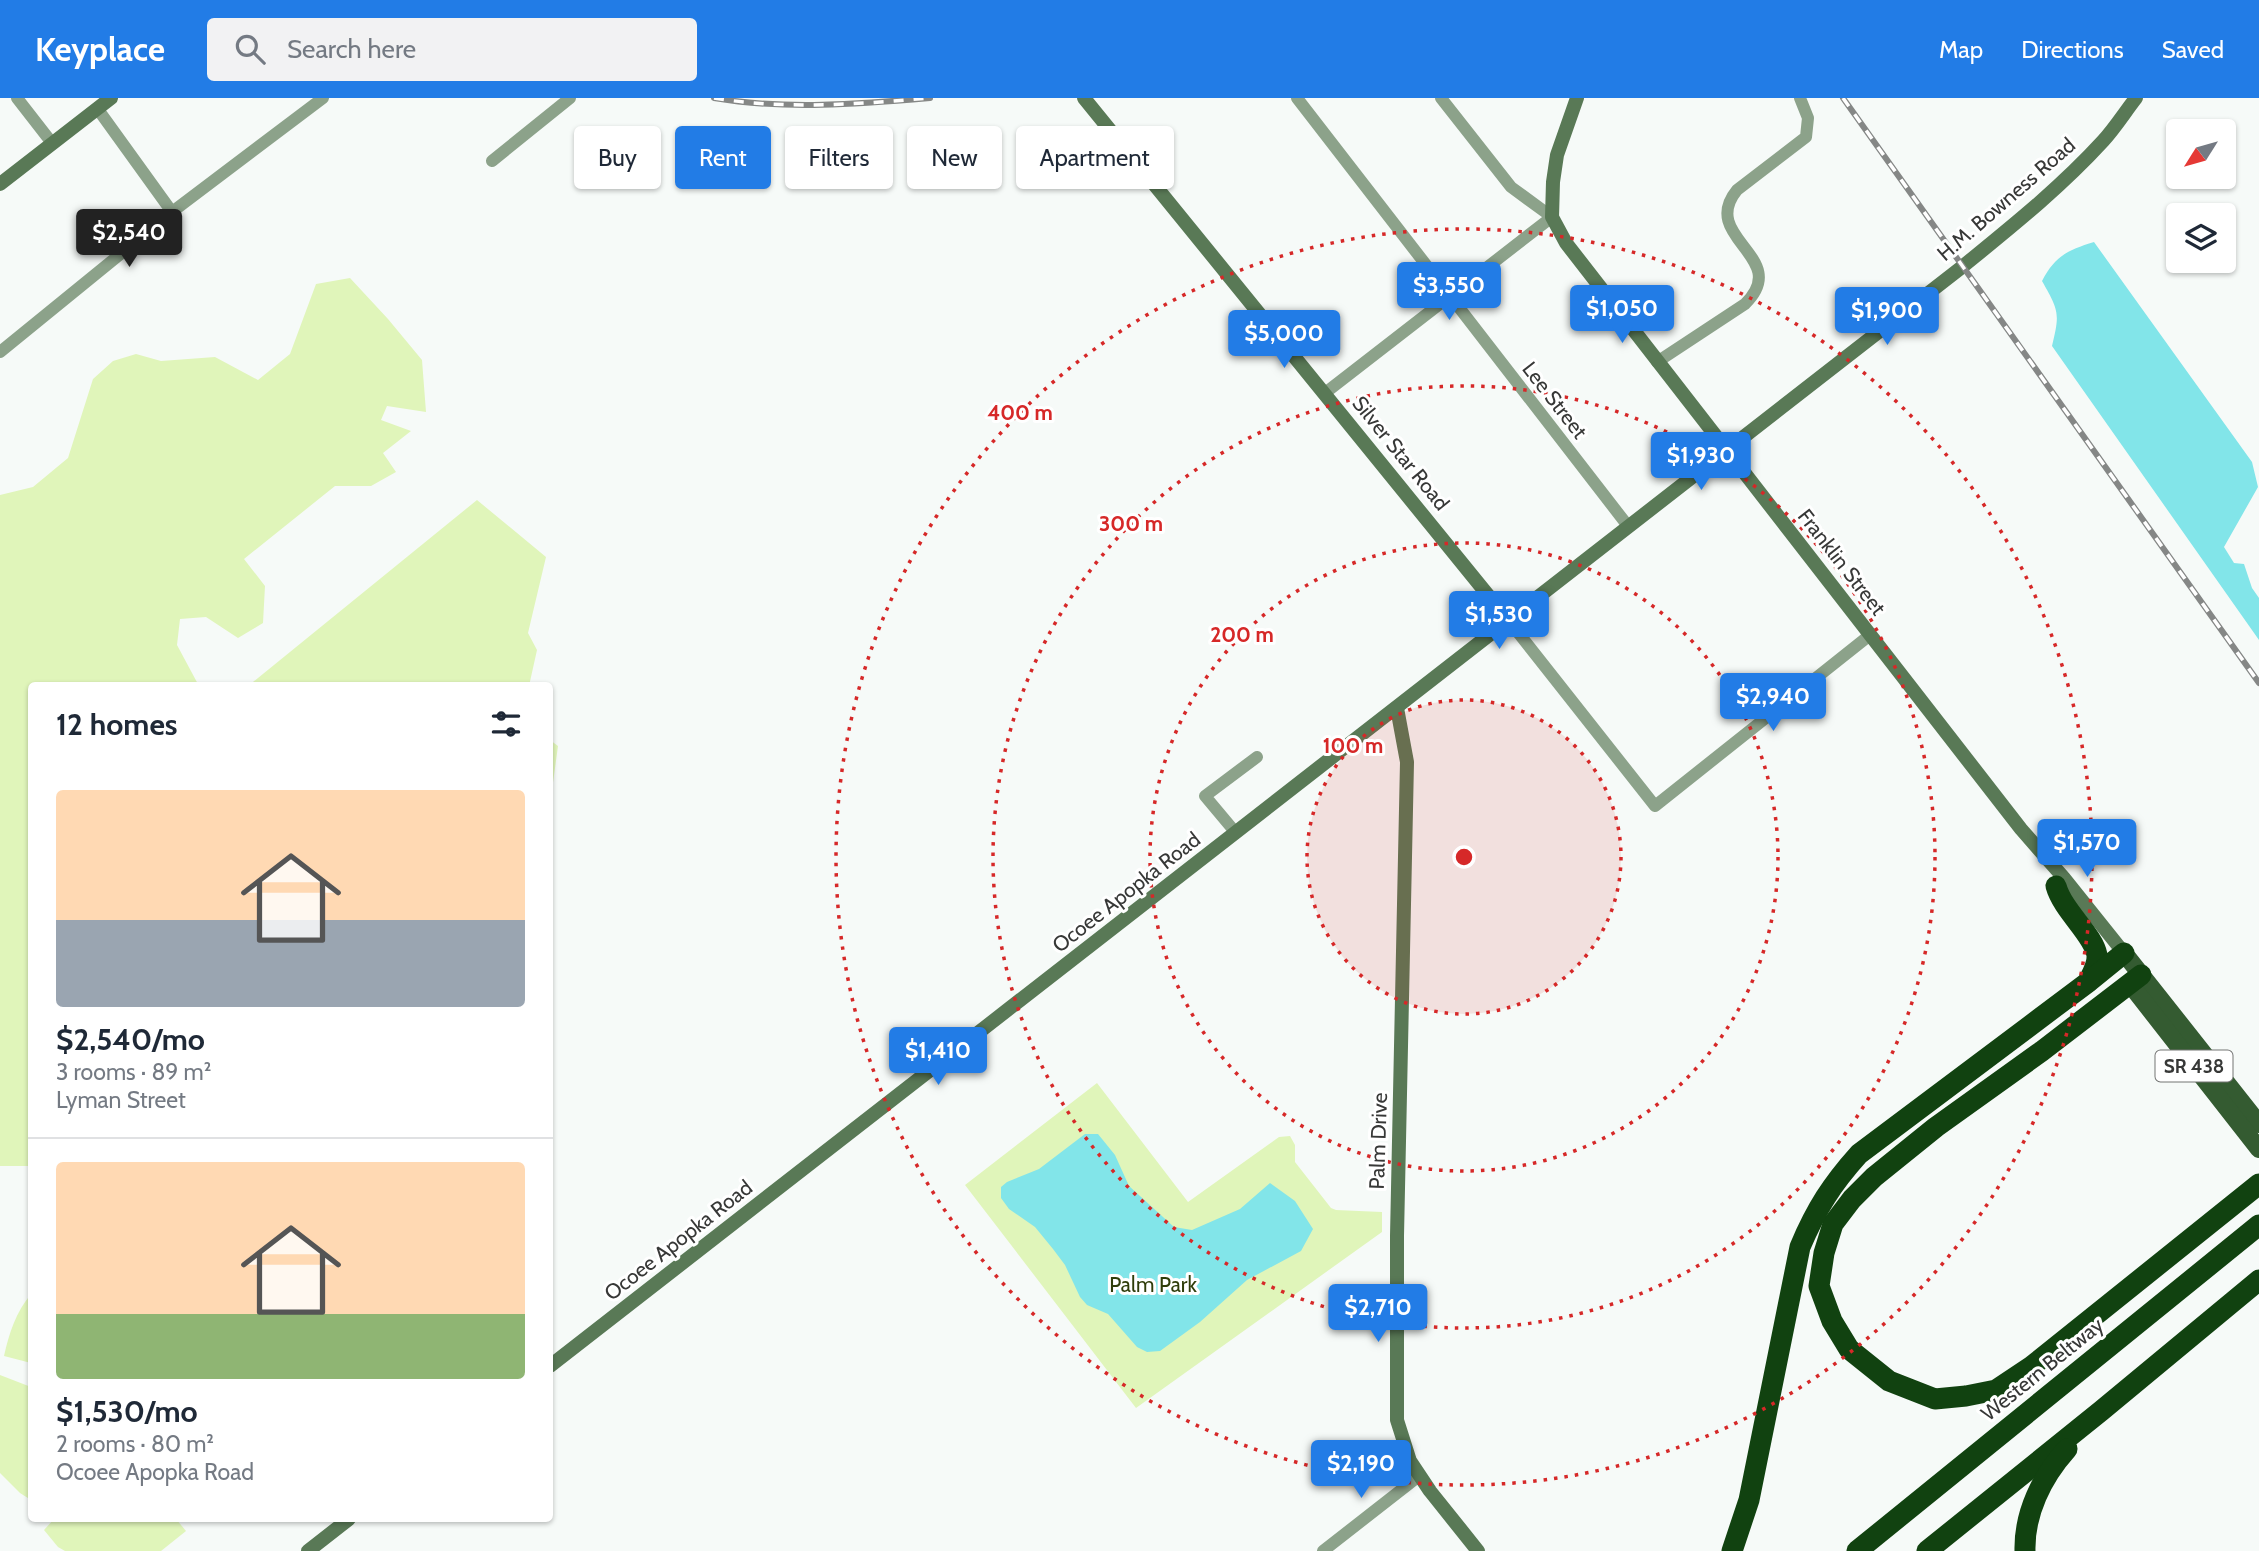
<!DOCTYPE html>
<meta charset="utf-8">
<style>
:root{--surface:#fff;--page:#f2f2f3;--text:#1f2937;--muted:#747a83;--line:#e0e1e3;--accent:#227ce6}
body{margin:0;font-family:Cabin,sans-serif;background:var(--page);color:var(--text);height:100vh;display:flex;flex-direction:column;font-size:26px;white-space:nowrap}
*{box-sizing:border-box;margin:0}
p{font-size:23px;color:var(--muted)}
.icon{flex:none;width:38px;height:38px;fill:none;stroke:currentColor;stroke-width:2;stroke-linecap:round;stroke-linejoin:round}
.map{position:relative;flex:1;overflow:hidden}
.sheet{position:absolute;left:28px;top:584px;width:525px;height:840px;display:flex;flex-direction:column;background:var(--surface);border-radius:7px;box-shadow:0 2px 5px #0004}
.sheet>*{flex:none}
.top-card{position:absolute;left:574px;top:28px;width:665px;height:63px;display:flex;gap:14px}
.needle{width:46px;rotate:233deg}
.tools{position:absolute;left:2166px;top:21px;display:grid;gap:14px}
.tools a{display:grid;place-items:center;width:70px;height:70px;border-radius:7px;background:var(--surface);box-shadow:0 2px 5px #0004;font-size:35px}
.price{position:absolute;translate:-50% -60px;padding:0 16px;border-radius:7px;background:var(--accent);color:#fff;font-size:23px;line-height:46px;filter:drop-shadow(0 2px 4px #0008)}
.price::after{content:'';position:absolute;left:50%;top:42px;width:21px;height:16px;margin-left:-10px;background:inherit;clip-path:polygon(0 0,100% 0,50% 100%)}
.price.current{background:#222;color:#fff}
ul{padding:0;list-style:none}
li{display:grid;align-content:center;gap:14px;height:371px;padding:0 28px}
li+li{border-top:2px solid var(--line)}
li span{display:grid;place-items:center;height:217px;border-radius:7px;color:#555}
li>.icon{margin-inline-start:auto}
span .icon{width:126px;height:126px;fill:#fffc;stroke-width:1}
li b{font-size:30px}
h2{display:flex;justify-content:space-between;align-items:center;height:84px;padding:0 28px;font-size:30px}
.chip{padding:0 24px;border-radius:7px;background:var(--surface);box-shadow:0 2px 5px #0004;font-size:24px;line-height:63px}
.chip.current{background:var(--accent);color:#fff}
header{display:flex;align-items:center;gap:42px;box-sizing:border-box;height:98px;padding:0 35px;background:var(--accent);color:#fff}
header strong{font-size:33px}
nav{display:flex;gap:38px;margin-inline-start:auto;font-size:24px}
.search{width:490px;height:63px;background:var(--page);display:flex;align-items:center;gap:18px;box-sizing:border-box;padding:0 24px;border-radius:7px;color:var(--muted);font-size:26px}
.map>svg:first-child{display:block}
.green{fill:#e0f5ba}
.water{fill:#82e5e9}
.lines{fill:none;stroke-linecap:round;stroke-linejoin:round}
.street{stroke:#8ca28a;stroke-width:12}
.secondary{stroke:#597956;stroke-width:14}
.primary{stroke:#345b31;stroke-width:18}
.highway{stroke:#114210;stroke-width:21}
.rail-casing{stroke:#858786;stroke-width:6}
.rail{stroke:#fff;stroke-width:3.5;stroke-dasharray:10;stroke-linecap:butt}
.ring{fill:none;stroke:#d62828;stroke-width:3.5;stroke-dasharray:3.5 7}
.labels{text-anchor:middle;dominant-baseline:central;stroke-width:6;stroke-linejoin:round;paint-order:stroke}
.shield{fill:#fff;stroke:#737473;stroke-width:2}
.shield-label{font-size:19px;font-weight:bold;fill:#373837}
.street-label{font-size:21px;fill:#373837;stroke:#fff}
.park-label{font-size:21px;fill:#2f3d0a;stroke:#fff}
.centre{fill:#d62828;stroke:#fff;stroke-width:3.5}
.ring-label{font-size:21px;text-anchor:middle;font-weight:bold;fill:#d62828;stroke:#fff;stroke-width:6;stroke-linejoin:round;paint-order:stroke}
</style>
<header>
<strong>Keyplace</strong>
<div class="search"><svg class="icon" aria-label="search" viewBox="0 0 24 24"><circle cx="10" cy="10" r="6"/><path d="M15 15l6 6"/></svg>Search here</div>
<nav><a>Map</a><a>Directions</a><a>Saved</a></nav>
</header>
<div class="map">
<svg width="2259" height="1453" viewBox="0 0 2259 1453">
<rect width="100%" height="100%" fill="#f6faf8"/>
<!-- green -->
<g class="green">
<polygon points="350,180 388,221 422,262 426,314 387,308 381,322 411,333 383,355 396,374 371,388 335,388 244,461 265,488 263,525 238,540 206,519 180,521 177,547 199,588 32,588 31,1068 0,1068 0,397 33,389 68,360 93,281 113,263 136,256 161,263 215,259 258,282 290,256 316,186"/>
<polygon points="477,402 546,459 528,535 537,552 529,588 248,588"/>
<polygon points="550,642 558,648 552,692 550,758"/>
<polygon points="1097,985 1188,1104 1279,1039 1290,1038 1295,1047 1295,1064 1331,1110 1336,1112 1382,1114 1382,1134 1136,1310 965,1087"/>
<path d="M31 1196V1265L4 1258C9 1235 16 1214 31 1196Z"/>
<polygon points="0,1277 31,1289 31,1402 20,1395 0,1375"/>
<polygon points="54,1421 176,1421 186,1433 161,1453 65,1453 58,1449 44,1432"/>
</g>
<!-- water -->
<g class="water">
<path d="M2094 144 2252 364 2258 389 2224 449 2234 465 2244 466 2252 490 2259 500V542L2052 248C2060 215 2059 213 2042 183 2055 158 2068 152 2094 144Z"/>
<polygon points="1085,1036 1098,1036 1115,1057 1129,1088 1174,1129 1192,1132 1240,1111 1270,1085 1295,1103 1313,1131 1301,1153 1247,1182 1200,1224 1160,1253 1147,1254 1137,1249 1108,1216 1087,1207 1080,1199 1065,1167 1053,1151 1035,1129 1009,1111 1001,1100 1001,1089 1007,1084 1039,1071"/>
</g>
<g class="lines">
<!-- street -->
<g class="street">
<polyline points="17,0 52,45"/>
<polyline points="1297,0 1628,428"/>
<polyline points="97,10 172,114"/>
<polyline points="492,63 570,0"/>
<polyline points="0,254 172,114 323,0"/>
<path d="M1657 264 1745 206C1793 159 1698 140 1737 92L1806 39 1808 20 1800 0"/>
<polyline points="1325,295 1552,119 1511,89 1441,0"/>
<polyline points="1509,523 1655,708 1870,537"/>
<polyline points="1236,735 1205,698 1257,659"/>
<polyline points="1323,1453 1419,1378"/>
</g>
<!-- secondary -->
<g class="secondary">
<polyline points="1084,0 1509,523"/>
<polyline points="1577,0 1557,57 1553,84 1552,119 1566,145 2021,731 2064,780 2124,855"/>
<polyline points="0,86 111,0"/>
<polyline points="1397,610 1407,664 1397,1138 1397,1322 1410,1363 1430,1393 1478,1453"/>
<path d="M550 1268 1962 169C2011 129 2060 90 2103 43 2115 30 2125 14 2136 0"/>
<polyline points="308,1453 349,1421"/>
</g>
<!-- primary -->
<g class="primary">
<polyline points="2124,855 2259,1026"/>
<polyline points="2130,886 2259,1051"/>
</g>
<!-- highway -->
<g class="highway">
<path d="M2056 788C2063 813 2093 836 2097 857 2098 866 2092 876 2088 884"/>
<polyline points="2141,877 2042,953 1936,1029 1874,1079 1852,1101 1833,1126 1824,1155 1819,1188 1832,1223 1849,1251 1889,1283 1935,1301 1966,1298 1996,1292 2032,1268 2259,1086"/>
<path d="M1732 1453 1749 1402 1800 1149C1816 1111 1832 1086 1859 1056L2087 885 2124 855"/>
<polyline points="1857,1453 2259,1127"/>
<polyline points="1927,1453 2101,1313 2259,1182"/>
<path d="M2025 1453C2024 1415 2042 1379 2067 1351"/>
</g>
<!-- rail casing -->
<g class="rail-casing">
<g id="rail">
<path d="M714 0C785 12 859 6 930 0"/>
<polyline points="1843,0 2259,585"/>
</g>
</g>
<!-- rail -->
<use href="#rail" class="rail"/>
</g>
<!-- distance rings -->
<circle cx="1464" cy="759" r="157" fill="#d62828" fill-opacity=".12"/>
<g class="ring">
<circle cx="1464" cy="759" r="157"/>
<circle cx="1464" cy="759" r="314"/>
<circle cx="1464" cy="759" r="471"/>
<circle cx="1464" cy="759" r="628"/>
</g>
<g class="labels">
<!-- shield labels -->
<rect class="shield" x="2155.5" y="952.5" width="77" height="31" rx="5"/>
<g class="shield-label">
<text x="2194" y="968">SR 438</text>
</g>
<!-- street labels -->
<g class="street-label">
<text transform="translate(2006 101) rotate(-41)">H.M. Bowness Road</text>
<text transform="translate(1555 302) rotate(52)">Lee Street</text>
<text transform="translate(1401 355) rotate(51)">Silver Star Road</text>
<text transform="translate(1842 464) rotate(52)">Franklin Street</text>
<text transform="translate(1126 794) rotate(-38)">Ocoee Apopka Road</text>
<text transform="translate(1378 1043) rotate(-88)">Palm Drive</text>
<text transform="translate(678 1142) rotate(-38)">Ocoee Apopka Road</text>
<text transform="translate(2042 1271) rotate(-39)">Western Beltway</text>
</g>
<!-- park labels -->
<g class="park-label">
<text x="1153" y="1186">Palm Park</text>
</g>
</g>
<circle cx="1464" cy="759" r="10" class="centre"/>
<g class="ring-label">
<text x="1020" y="322">400 m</text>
<text x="1131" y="433">300 m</text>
<text x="1242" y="544">200 m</text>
<text x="1353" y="655">100 m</text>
</g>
</svg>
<div class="tools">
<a><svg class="needle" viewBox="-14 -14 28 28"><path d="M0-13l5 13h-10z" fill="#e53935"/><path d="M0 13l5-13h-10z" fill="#747a83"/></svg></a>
<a><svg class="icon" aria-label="layers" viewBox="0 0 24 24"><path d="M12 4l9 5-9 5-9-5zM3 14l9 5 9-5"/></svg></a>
</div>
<b class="price current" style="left:129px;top:171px">$2,540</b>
<b class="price" style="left:1449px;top:224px">$3,550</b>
<b class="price" style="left:1622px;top:247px">$1,050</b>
<b class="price" style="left:1887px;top:249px">$1,900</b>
<b class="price" style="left:1284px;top:272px">$5,000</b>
<b class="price" style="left:1701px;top:394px">$1,930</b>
<b class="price" style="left:1499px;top:553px">$1,530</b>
<b class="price" style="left:1773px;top:635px">$2,940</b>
<b class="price" style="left:2087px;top:781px">$1,570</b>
<b class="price" style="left:938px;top:989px">$1,410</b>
<b class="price" style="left:1378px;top:1246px">$2,710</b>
<b class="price" style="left:1361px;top:1402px">$2,190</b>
<div class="top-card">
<a class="chip">Buy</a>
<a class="chip current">Rent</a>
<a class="chip">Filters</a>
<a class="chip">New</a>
<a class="chip">Apartment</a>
</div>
<section class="sheet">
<h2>12 homes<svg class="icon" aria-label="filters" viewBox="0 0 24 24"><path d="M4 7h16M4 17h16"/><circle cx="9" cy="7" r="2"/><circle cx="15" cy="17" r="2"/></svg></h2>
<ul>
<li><span style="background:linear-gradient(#ffd9b3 60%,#9aa5b1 0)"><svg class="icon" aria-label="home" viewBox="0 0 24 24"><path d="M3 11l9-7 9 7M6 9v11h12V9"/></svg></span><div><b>$2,540/mo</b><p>3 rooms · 89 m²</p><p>Lyman Street</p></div></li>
<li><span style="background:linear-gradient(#ffd9b3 70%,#8fb573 0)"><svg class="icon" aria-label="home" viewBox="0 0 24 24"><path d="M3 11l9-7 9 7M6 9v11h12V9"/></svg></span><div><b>$1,530/mo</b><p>2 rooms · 80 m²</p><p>Ocoee Apopka Road</p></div></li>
</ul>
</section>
</div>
